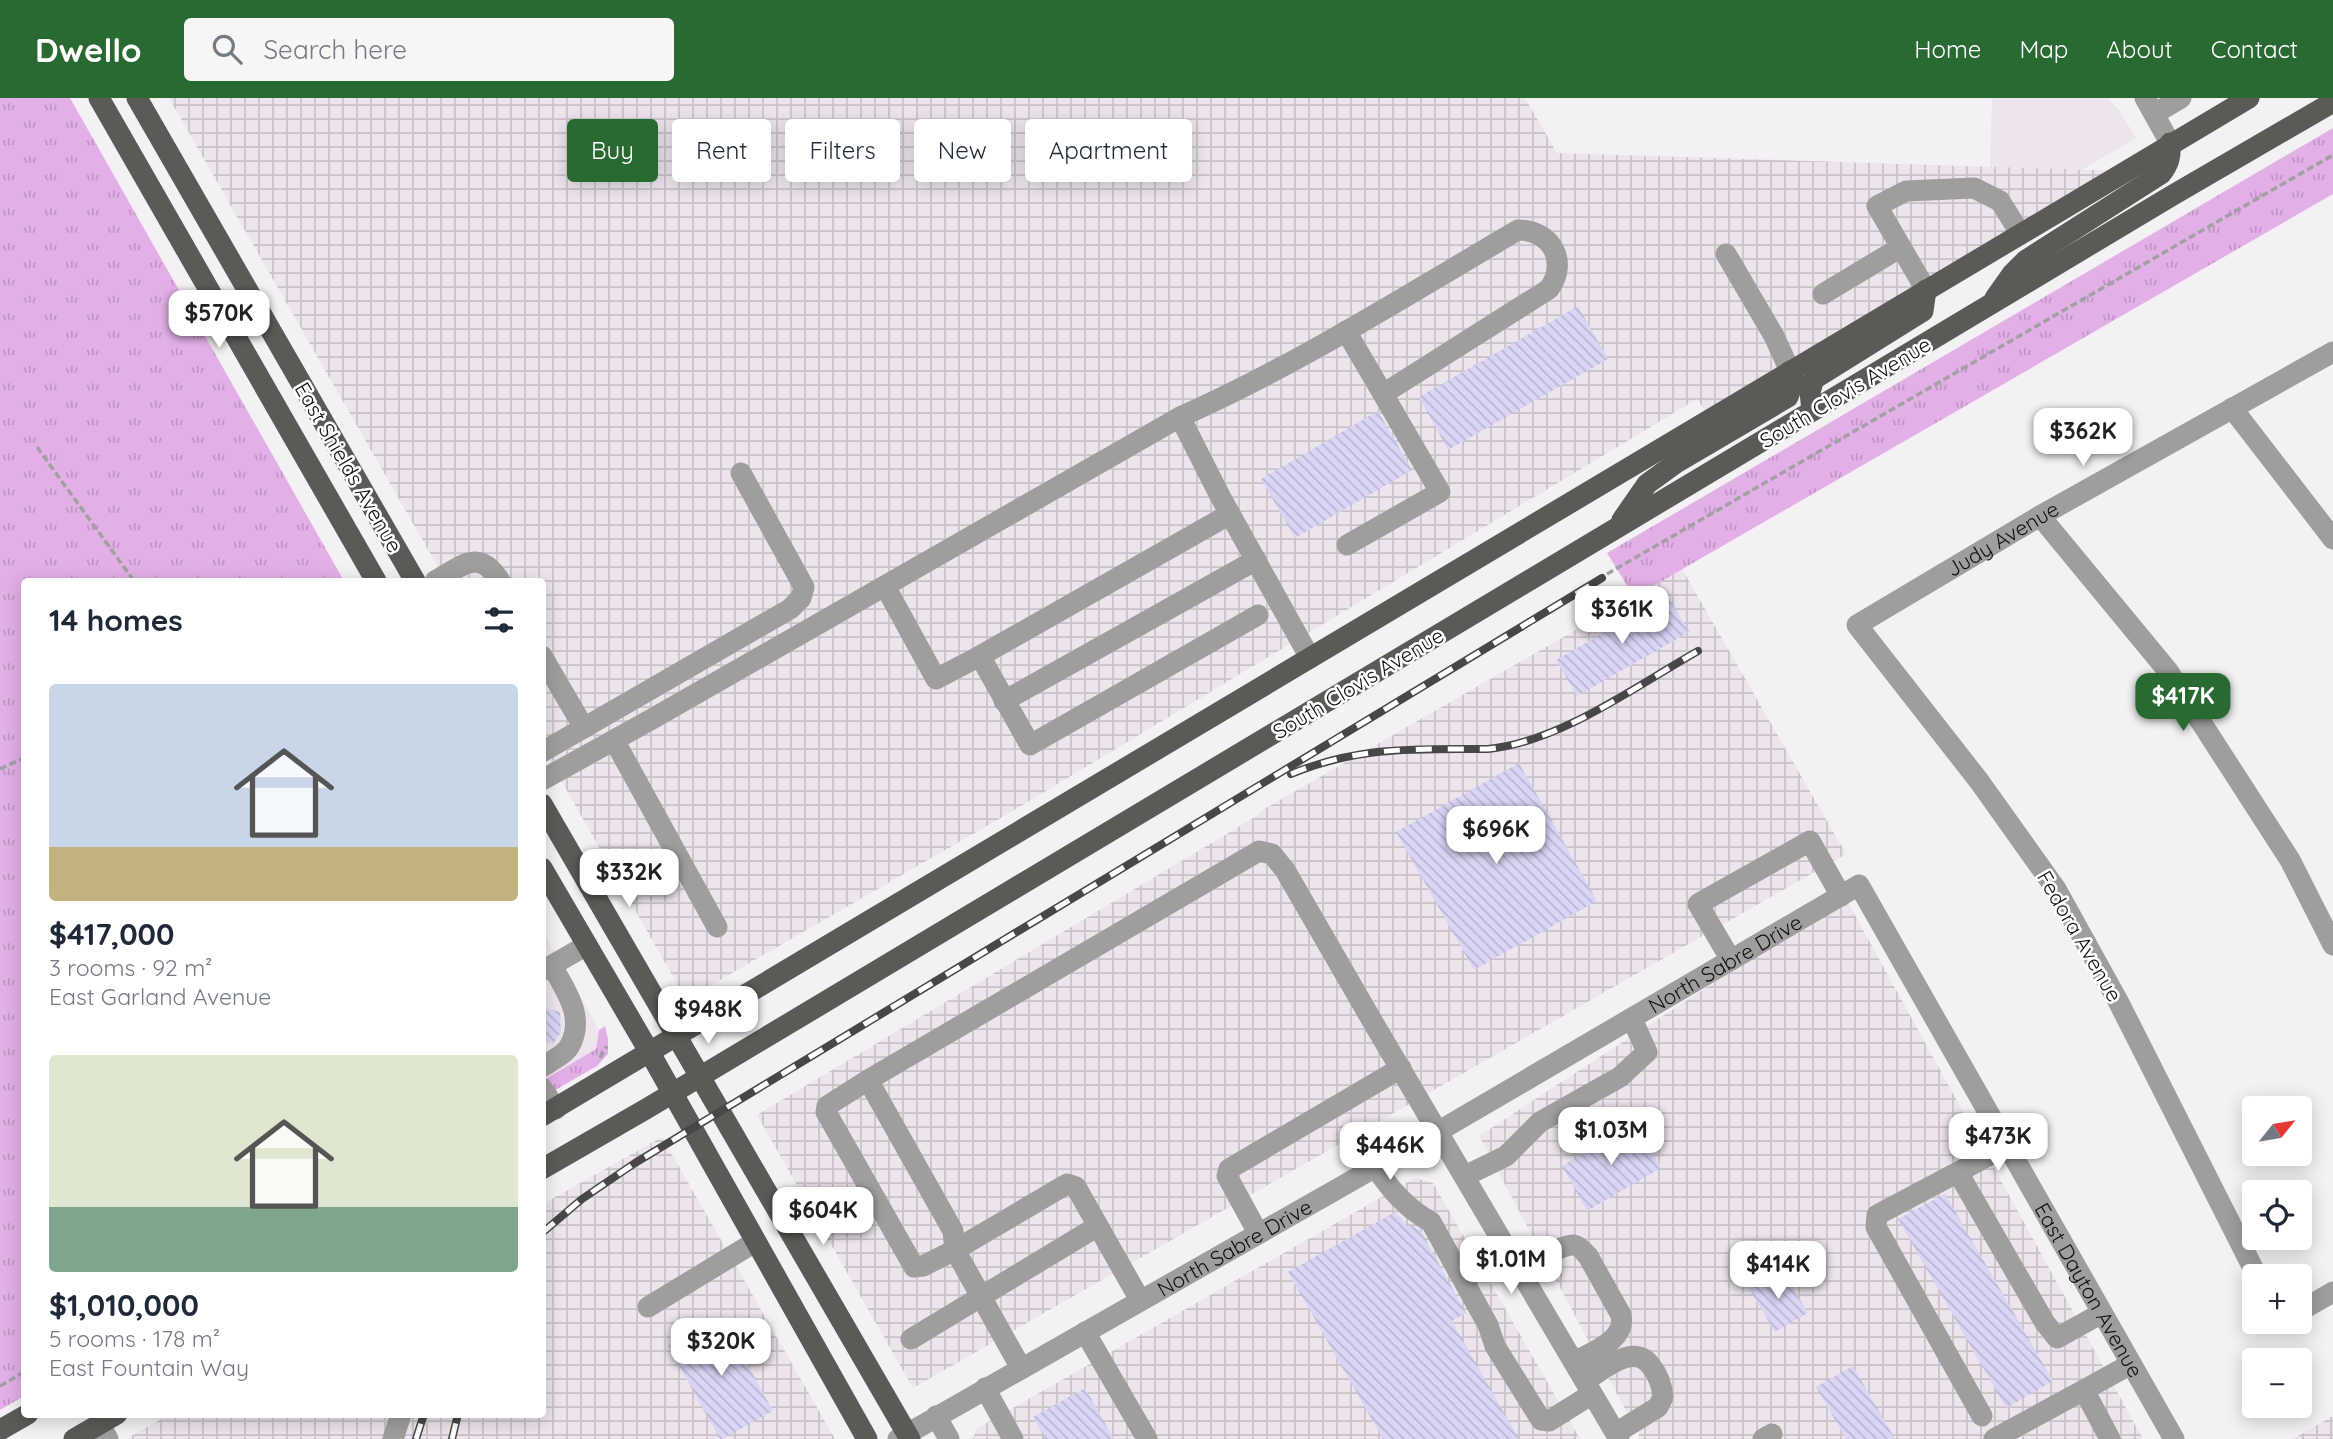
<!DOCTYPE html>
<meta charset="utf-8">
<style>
:root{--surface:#fff;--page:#f6f6f7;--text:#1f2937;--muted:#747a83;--accent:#296932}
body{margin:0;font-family:Quicksand,sans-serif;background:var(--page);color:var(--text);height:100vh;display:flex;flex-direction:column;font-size:26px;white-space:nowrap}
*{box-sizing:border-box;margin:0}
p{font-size:23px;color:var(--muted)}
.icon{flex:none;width:38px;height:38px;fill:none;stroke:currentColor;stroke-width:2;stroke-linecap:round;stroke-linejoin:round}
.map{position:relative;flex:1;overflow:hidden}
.sheet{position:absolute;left:21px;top:480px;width:525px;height:840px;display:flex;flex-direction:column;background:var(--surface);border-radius:7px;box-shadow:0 4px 18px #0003}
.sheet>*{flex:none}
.hud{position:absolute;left:567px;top:21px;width:665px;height:63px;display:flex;gap:14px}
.needle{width:46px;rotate:60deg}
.fabs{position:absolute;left:2242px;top:998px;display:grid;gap:14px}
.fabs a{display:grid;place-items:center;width:70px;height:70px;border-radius:7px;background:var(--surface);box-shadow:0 4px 18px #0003;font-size:35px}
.price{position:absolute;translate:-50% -60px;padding:0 16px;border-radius:14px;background:#fff;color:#222;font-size:23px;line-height:46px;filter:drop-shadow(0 2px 4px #0008)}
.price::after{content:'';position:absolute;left:50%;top:42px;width:21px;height:16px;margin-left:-10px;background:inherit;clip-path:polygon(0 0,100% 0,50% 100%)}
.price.current{background:var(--accent);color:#fff}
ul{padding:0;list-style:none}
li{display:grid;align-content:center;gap:14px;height:371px;padding:0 28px}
li span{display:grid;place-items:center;height:217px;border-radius:7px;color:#555}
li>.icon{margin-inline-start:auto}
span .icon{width:126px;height:126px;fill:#fffc;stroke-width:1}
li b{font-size:30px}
h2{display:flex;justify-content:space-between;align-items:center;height:84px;padding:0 28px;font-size:30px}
.chip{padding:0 24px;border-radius:7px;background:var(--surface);box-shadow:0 4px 18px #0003;font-size:24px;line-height:63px}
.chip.current{background:var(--accent);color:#fff}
header{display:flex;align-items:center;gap:42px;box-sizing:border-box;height:98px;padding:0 35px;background:var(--accent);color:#fff}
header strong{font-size:33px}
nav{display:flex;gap:38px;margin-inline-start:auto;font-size:24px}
.search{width:490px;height:63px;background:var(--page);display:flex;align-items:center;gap:18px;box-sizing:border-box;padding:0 24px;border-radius:7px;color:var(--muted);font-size:26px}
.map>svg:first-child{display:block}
.built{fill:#ede4ed}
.industrial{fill:url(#industrial-grid)}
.grass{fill:url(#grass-tufts)}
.building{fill:url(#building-back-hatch)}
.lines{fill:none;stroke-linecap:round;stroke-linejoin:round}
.path{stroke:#a2a0a2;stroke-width:3.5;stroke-dasharray:7 3.5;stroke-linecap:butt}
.minor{stroke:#9f9e9d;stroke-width:21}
.major{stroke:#5b5a57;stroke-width:21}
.rail-casing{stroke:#484748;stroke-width:8}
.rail{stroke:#fff;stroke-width:5;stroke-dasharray:16;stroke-linecap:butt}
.labels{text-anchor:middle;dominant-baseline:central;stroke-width:5;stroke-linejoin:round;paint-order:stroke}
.street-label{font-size:21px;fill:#100f10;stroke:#fff}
</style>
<header>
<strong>Dwello</strong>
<div class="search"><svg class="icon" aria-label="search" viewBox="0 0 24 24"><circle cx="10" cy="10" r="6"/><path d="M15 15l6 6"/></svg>Search here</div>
<nav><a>Home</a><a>Map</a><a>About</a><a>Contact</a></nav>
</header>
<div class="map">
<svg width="2333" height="1341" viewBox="0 0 2333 1341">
<defs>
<pattern id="industrial-grid" width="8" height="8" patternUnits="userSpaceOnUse" patternTransform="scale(1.75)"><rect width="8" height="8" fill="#ede4ed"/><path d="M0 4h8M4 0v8" fill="none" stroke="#cac2ca"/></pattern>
<pattern id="grass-tufts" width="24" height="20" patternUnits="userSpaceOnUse" patternTransform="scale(1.75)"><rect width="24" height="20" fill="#e2afe7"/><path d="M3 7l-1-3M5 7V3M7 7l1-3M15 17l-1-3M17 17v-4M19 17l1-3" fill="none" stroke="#c195c5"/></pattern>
<pattern id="building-back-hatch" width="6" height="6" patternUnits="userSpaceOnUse" patternTransform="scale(1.75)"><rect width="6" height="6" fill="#d9d6f5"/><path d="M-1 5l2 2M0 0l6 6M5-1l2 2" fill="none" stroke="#b9b6d1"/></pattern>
</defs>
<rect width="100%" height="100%" fill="#f4f1f4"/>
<!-- built -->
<g class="built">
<polygon points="1992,0 2108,0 2119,12 2136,40 2080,73 1990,70"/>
<polygon points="542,832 599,932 596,951 542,983"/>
</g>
<!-- industrial -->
<g class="industrial">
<polygon points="169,0 1525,0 1557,55 2124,73 1706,314 1697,301 1006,717 699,894 679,889 543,651 542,483 446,483"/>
<polygon points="1682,471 1846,756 913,1290 757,1017 1260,716 1259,714"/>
<polygon points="1845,799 2143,1341 1641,1341 1479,1038"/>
<polygon points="662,1039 835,1341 126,1341 170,1316 542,1316 543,1106"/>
<polygon points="1415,1080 1433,1085 1580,1341 973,1341 976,1331"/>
<polygon points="2333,1318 2333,1341 2293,1341"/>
</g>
<!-- grass -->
<g class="grass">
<polygon points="0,0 70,0 344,483 24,483 24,1298 0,1312"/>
<polygon points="2333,30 2333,96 1634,499 1607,455"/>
<polygon points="605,928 608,941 608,956 597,968 543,999 542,983 596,951 599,932"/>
</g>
<!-- building -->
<g class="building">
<polygon points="1578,208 1608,261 1448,352 1419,299"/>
<polygon points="1378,313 1412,372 1295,440 1261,381"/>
<polygon points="1668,498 1689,534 1577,598 1556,562"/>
<polygon points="1519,665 1597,803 1474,872 1396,734"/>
<polygon points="542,909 560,914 561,934 553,946 542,943"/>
<polygon points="1636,1026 1661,1070 1587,1113 1562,1068"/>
<polygon points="1945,1096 2053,1283 2006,1310 1898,1121"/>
<polygon points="1395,1114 1408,1129 1411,1127 1421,1133 1466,1215 1452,1223 1519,1341 1383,1341 1288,1174"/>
<polygon points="1782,1171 1808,1215 1775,1234 1749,1190"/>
<polygon points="721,1218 773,1313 722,1341 720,1341 668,1248"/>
<polygon points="1853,1268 1895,1341 1846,1341 1816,1289"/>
<polygon points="1085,1290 1114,1341 1045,1341 1033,1319"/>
</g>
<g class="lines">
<!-- path -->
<g class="path">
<polyline points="37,349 134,483"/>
<polyline points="1607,476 2333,57"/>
<polyline points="0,671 24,660"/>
<polyline points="600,960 607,948"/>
<polyline points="0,1288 24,1274"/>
</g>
<!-- minor -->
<g class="minor">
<polyline points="2145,0 2170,45"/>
<polyline points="2154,16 2181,0"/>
<polyline points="1726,156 1774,238 1790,273"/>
<polyline points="1926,192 1877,108 1906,93 1974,90 2000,103 2020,135"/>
<polyline points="1823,196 1901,149"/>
<polyline points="1346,233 1383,296"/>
<polyline points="2232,310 2333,441"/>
<polyline points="1180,319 1220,398 1310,560"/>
<polyline points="2040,418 2168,573 2290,762 2333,847"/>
<path d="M435 483C462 468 479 449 500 483"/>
<polyline points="885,488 936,581 980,558 1030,647 1258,517"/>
<polyline points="542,558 584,630"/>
<polyline points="980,558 1230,416"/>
<polyline points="1004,603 1256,462"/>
<polyline points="614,642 717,829"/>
<polyline points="542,654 790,511 801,500 804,489 741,375"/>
<path d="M542 682 652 621 1180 319C1297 267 1407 197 1518 132 1551 132 1569 163 1549 191L1383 296 1440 394 1347 447"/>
<polyline points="1731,862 1698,806 1810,743 1841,798"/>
<polyline points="542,873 587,847"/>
<path d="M542 969C551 963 564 957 569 949 586 920 566 893 552 868"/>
<polyline points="868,982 827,1008 826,1014 914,1169 923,1168 955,1152 1067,1086 1076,1089 1098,1128 911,1241"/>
<polyline points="542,990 556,1011"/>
<path d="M1375 1069C1391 1092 1406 1110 1431 1124L1488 1227 1495 1248 1541 1322 1549 1323 1592 1296"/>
<polyline points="1960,1073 2007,1048"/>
<polyline points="1465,1078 1506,1058 1540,1024 1620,979 1647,954 1632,921"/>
<polyline points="1098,1128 1140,1202"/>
<polyline points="1258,1135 1227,1078 1229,1071 1401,970"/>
<path d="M1519 1171C1531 1165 1562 1146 1574 1147 1580 1148 1584 1154 1588 1158L1621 1217C1627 1242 1592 1254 1574 1264"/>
<path id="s1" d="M2257 1178 2118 903 2056 791 1979 683 1857 527 2040 418 2333 254"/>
<polyline points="648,1209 755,1144"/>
<polyline points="2300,1213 2333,1194"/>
<polyline points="1085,1234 1147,1341"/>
<polyline points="1021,1270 955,1152 953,1133 868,982 1259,753 1272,756 1285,772 1374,926 1619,1341"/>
<path d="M1585 1283C1604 1271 1634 1244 1651 1268 1659 1278 1662 1287 1663 1299L1658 1309 1616 1335"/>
<polyline points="985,1290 1013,1341"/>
<polyline points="936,1318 949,1341"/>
<polyline points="1982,1318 1876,1129 1877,1117 1960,1073 1964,1085 2045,1225 2057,1240 2102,1215"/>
<polyline points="99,1326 108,1341"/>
<polyline points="393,1341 401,1316"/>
<path id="s2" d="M898 1341 1439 1033 1859 787 2174 1341"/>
<polyline points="1763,1341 1772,1336"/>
<polyline points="1994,1341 2084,1292"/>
<polyline points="2110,1341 2084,1292 2131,1266"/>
</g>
<!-- major -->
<g class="major">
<polyline points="99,0 376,483"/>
<polyline points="137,0 415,483"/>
<path d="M1995 200 2012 176 2026 162 2161 76C2169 66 2171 58 2170 45"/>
<polyline points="1812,313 1810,294 1814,281 1923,213 1926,192"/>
<polyline points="1622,422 1647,386 1676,365 1788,299 1794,282 1790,273"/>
<polyline points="542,706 910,1341"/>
<polyline points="542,770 650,955 867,1341"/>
<polyline points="542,1018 2249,0"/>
<polyline points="542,1071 646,1011 2173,97 2333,4"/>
<polyline points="0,1332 28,1316"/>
<polyline points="74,1341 117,1316"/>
</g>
<!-- rail casing -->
<g class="rail-casing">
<g id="rail">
<path d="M1291 676C1359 648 1416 651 1488 651 1560 644 1636 588 1698 553"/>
<polyline points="542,1135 582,1101 635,1065 1602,480"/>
<polyline points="416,1341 424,1316"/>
<polyline points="452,1341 458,1316"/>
</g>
</g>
<!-- rail -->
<use href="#rail" class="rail"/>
</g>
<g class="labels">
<!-- street labels -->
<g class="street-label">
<text transform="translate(1845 294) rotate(-31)">South Clovis Avenue</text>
<text transform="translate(349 369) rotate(60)">East Shields Avenue</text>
<text stroke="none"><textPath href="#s1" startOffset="936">Judy Avenue</textPath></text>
<text transform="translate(1358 585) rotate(-31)">South Clovis Avenue</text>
<text transform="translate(2080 838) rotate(60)">Fedora Avenue</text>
<text stroke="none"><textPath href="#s2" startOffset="954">North Sabre Drive</textPath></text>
<text stroke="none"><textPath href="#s2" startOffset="387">North Sabre Drive</textPath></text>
<text stroke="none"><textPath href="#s2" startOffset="1575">East Dayton Avenue</textPath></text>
</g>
</g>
</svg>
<div class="fabs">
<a><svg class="needle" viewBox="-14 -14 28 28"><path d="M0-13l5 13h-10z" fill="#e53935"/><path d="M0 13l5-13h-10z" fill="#747a83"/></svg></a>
<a><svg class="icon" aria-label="locate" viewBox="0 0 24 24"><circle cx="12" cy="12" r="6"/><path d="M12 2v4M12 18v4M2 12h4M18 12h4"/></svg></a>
<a>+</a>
<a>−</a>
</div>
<b class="price" style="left:219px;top:252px">$570K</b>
<b class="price" style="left:2083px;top:370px">$362K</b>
<b class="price" style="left:1622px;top:548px">$361K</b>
<b class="price current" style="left:2183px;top:635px">$417K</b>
<b class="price" style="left:1496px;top:768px">$696K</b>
<b class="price" style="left:629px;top:811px">$332K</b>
<b class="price" style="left:708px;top:948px">$948K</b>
<b class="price" style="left:1611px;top:1069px">$1.03M</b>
<b class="price" style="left:1998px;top:1075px">$473K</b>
<b class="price" style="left:1390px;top:1084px">$446K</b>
<b class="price" style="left:823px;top:1149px">$604K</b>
<b class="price" style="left:1511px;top:1198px">$1.01M</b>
<b class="price" style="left:1778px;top:1203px">$414K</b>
<b class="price" style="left:721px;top:1280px">$320K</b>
<div class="hud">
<a class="chip current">Buy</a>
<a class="chip">Rent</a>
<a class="chip">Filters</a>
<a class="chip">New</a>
<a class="chip">Apartment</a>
</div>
<section class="sheet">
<h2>14 homes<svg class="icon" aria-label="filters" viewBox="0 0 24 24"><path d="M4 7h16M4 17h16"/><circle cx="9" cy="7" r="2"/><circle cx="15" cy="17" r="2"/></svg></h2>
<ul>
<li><span style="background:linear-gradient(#c9d6e8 75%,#c2b280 0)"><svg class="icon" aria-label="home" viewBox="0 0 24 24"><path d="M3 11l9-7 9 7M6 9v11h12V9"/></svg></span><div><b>$417,000</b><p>3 rooms · 92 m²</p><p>East Garland Avenue</p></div></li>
<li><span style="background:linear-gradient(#dfe7d0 70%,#7fa58c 0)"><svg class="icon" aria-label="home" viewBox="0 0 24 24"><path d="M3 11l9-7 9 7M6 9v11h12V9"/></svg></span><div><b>$1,010,000</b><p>5 rooms · 178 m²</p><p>East Fountain Way</p></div></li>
</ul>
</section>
</div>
